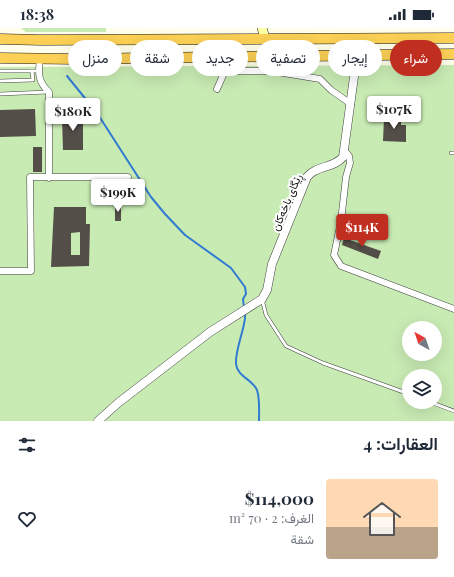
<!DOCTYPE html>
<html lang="ar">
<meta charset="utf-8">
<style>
:root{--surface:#fff;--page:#f2f2f3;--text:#1f2937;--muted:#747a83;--accent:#c02e1f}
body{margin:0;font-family:"Playfair Display",Vazirmatn,serif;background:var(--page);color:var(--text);direction:rtl;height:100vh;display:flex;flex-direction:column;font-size:15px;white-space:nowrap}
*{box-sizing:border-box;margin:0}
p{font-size:13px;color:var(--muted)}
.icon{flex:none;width:22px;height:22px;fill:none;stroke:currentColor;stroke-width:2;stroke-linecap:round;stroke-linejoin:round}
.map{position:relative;height:393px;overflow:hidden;direction:ltr}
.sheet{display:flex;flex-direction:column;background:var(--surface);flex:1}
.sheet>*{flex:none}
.banner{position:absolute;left:12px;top:12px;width:430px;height:36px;direction:rtl;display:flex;gap:8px}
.needle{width:26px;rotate:320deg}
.tools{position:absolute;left:402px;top:293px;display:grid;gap:8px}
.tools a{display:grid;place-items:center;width:40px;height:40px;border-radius:50%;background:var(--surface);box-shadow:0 4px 16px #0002;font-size:20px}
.price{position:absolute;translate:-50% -34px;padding:0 9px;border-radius:4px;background:#fff;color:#222;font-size:13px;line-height:26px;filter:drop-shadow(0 1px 2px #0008)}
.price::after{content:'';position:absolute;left:50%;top:24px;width:12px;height:9px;margin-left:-6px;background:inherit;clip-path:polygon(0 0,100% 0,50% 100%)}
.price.current{background:var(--accent);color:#fff}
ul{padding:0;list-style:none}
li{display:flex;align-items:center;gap:12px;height:100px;padding:0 16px}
li span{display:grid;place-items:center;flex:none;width:112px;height:80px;border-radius:4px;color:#555}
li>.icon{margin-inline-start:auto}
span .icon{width:48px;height:48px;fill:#fffc;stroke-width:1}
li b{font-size:17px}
h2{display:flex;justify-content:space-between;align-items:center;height:48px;padding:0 16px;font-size:17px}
.tag{padding:0 14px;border-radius:18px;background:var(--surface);box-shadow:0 4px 16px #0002;font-size:14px;line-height:36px}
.tag.current{background:var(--accent);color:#fff}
.status{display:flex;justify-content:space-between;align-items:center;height:28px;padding:0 20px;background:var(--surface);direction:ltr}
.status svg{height:11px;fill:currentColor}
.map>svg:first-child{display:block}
.green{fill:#c8eab3;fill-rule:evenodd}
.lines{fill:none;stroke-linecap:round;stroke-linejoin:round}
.stream{stroke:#317bd2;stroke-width:2}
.building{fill:#544e48;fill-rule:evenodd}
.service-casing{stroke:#3f3f3f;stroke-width:4}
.minor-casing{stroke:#3f3f3f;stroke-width:7}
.tertiary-casing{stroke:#3f3f3f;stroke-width:9}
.secondary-casing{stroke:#2e2e2e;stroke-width:10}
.trunk-casing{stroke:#1d1d1d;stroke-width:11}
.service{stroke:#fff;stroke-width:3}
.minor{stroke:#fff;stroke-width:6}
.tertiary{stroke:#fff;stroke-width:8}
.secondary{stroke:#fcffa5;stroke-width:9}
.trunk{stroke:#fbd055;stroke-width:10}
.labels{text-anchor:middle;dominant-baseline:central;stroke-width:4;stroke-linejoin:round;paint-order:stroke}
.street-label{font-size:11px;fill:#0c0c0c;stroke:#fff}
</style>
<div class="status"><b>18:38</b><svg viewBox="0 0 49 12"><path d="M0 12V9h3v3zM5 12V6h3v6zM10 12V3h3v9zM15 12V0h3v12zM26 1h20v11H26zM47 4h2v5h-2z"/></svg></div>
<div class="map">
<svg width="454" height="393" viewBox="0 0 454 393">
<rect width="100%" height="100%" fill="#fffeea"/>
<!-- green -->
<g class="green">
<polygon points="0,0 106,0 106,4 26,4 21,0"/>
<path d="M454 37V393H0V39ZM409 300H435V326H409ZM409 348H435V374H409Z"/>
</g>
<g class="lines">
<!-- stream -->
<g class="stream">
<polyline points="67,48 97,85 151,169 165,186 185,207 231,240 245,259 246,266 243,271 244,280"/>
<path d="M245 285C247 296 235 320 236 336 237 348 253 352 257 362 260 371 259 384 259 393"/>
</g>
</g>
<!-- building -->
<g class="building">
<polygon points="35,81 36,108 0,109 0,82"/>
<polygon points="68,82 77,82 77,88 83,88 83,122 63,122 62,90 68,90"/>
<polygon points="384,90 401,90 401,97 406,97 406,114 383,113"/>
<rect x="33" y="119" width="9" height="25"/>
<rect x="115" y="177" width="6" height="16"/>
<path d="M54 179H86V196H90L89 238 51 239ZM80 204V227H71V205Z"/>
<polygon points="344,210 381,223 378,231 342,217"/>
</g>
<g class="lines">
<!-- service casing -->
<g class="service-casing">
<g id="service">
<polyline points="0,43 39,43"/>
<polyline points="0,53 33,52 32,43"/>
<polyline points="0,66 48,64"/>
<polyline points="451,125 454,125"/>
<polyline points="262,271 266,287 286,318 323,335 409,366"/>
<polyline points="430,374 454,383"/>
</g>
</g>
<!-- minor casing -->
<g class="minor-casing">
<g id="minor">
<path d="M40 31C38 45 38 54 49 64V150"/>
<polyline points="224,43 271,43 320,51 331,62 351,76"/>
<polyline points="217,61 224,45 226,29"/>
<polyline points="344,122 349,128 350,135 346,149 341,193 334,227 341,238 454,281"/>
<polyline points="0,243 31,243 30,149 128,149"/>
</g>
</g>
<!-- tertiary casing -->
<g class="tertiary-casing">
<path id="tertiary" d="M98 393 118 375 210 304 262 271 267 262 272 236 307 149C316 137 333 141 343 129L357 27"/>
</g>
<!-- secondary casing -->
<g class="secondary-casing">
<polyline id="secondary" points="262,0 265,10"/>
</g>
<!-- trunk casing -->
<g class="trunk-casing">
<g id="trunk">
<polyline points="0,11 41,12 454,10"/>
<polyline points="0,30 73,31 454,26"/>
</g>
</g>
<!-- service -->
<use href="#service" class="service"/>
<!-- minor -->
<use href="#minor" class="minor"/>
<!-- tertiary -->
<use href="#tertiary" class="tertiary"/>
<!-- secondary -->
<use href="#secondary" class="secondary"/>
<!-- trunk -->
<use href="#trunk" class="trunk"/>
</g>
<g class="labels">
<!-- street labels -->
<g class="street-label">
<text transform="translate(286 174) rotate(-67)">ڕێگای باخەکان</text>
</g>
</g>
</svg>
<div class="tools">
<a><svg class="needle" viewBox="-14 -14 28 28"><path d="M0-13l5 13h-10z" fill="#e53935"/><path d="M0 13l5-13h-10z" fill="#747a83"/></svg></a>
<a><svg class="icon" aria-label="layers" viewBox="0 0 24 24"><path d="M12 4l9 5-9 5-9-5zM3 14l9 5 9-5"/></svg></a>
</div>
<b class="price" style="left:394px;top:102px">$107K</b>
<b class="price" style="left:73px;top:104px">$180K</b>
<b class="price" style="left:118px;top:185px">$199K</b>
<b class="price current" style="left:362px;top:220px">$114K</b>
<div class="banner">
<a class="tag current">شراء</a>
<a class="tag">إيجار</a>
<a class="tag">تصفية</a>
<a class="tag">جديد</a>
<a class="tag">شقة</a>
<a class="tag">منزل</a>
</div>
</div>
<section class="sheet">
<h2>العقارات: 4<svg class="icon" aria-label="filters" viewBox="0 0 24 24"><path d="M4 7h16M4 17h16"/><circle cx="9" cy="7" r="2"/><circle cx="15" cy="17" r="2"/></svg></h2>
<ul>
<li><span style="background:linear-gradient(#ffd9b3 60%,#b9a48a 0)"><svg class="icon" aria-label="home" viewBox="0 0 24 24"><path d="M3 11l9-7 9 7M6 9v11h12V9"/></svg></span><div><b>$114,000</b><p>الغرف: 2 · 70 m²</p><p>شقة</p></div><svg class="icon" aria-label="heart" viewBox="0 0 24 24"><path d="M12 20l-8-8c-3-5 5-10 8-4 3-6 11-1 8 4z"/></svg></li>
</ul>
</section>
